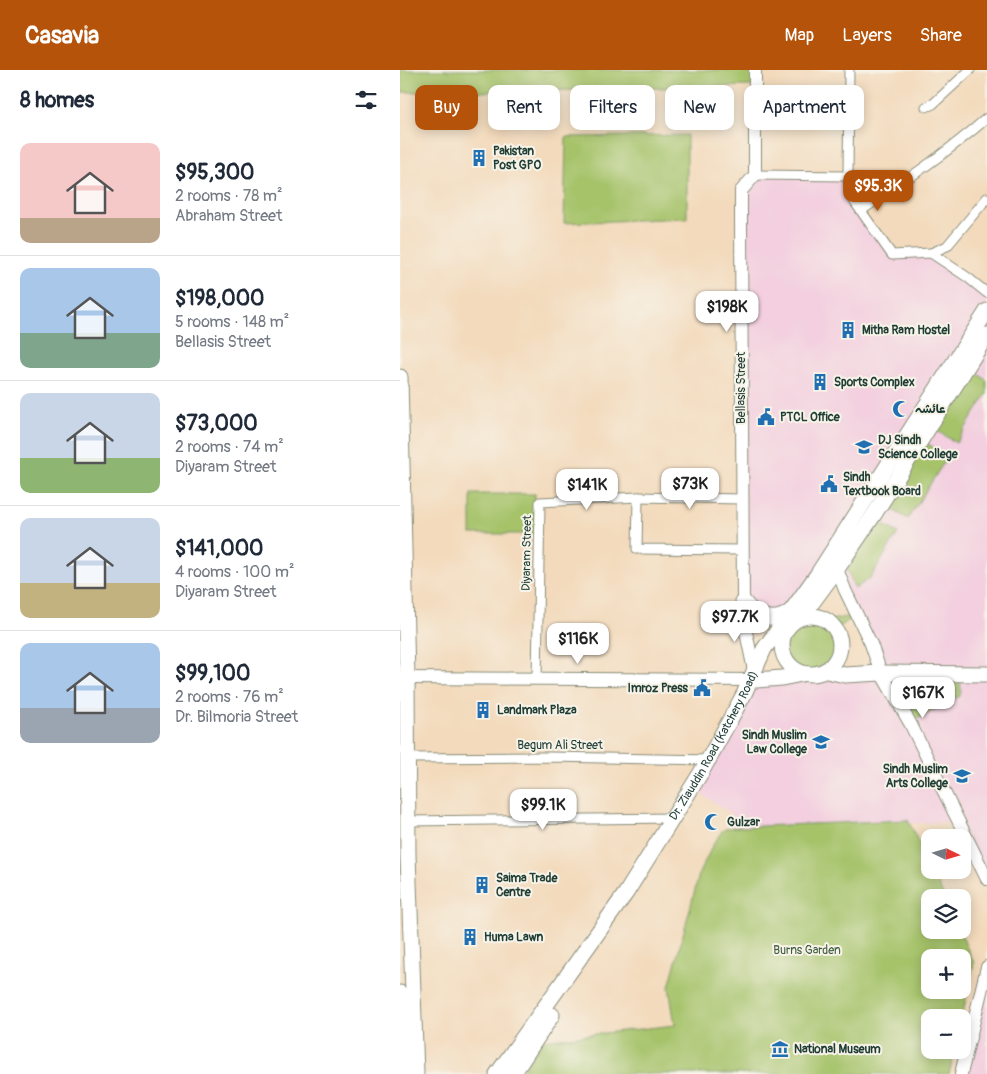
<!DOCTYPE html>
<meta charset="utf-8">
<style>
:root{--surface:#fff;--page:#f6f6f7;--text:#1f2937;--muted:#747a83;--line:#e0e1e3;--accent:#b45309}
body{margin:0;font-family:Pangolin,"Playpen Sans Arabic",sans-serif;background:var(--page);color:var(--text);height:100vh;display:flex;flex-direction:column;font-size:19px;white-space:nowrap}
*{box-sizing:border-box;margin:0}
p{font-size:16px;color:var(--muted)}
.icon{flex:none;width:28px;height:28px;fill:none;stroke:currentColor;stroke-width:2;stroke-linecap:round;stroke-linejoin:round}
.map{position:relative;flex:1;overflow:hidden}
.details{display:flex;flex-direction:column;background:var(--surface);width:400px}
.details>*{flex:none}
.hud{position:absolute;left:15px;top:15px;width:475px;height:45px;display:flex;gap:10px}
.needle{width:32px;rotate:95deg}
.fabs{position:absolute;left:521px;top:759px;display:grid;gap:10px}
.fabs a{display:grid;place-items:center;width:50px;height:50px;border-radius:10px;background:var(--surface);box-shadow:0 2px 12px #0003;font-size:25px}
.price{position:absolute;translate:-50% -42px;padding:0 11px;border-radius:10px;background:#fff;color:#222;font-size:16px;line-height:32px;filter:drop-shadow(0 1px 2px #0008)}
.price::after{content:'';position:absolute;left:50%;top:30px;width:15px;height:11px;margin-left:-8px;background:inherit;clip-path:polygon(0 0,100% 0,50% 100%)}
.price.on{background:var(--accent);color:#fff}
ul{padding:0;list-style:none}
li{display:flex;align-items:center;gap:15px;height:125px;padding:0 20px}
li+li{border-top:1px solid var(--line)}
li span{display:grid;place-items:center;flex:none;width:140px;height:100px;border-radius:10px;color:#555}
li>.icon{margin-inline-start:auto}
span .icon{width:60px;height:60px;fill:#fffc;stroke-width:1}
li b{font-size:21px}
h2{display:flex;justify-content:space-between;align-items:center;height:60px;padding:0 20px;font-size:21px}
.chip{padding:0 18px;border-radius:10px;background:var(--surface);box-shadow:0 2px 12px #0003;font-size:18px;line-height:45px}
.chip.on{background:var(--accent);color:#fff}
header{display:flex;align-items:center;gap:30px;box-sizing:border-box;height:70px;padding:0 25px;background:var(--accent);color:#fff}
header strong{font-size:24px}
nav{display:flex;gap:28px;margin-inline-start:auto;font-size:18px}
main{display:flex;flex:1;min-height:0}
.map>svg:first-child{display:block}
.built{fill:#f3cfdf}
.green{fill:#a6c36a;stroke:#62804f;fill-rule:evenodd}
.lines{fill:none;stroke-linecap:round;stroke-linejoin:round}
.street-casing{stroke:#898c78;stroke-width:11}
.secondary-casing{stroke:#898c78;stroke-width:14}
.primary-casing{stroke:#898c78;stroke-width:17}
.street{stroke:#fff;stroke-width:9}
.secondary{stroke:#fff;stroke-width:12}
.primary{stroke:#fff;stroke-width:15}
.labels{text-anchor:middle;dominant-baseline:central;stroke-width:4;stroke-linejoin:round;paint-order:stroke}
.poi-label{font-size:12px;font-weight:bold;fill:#1f3d34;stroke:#f7f3e8;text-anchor:start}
.street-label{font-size:12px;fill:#1f3d34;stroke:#f7f3e8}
.park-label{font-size:12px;fill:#415e42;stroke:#f7f3e8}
</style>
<header>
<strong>Casavia</strong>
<nav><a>Map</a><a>Layers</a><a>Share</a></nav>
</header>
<main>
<section class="details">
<h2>8 homes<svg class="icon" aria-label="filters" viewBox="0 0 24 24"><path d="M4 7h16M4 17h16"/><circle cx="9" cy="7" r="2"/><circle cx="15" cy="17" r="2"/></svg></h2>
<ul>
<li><span style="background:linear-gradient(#f6c9c9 75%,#b9a48a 0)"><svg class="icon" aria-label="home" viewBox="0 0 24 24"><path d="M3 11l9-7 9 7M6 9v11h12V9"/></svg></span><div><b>$95,300</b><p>2 rooms · 78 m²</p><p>Abraham Street</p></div></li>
<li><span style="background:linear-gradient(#a9c7e8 65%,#7fa58c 0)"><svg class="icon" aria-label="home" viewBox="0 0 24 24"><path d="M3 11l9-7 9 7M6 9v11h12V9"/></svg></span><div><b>$198,000</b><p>5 rooms · 148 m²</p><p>Bellasis Street</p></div></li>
<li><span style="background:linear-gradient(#c9d6e8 65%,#8fb573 0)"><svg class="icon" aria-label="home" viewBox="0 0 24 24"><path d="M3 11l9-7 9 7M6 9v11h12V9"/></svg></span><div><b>$73,000</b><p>2 rooms · 74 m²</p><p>Diyaram Street</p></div></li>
<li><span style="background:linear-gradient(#c9d6e8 65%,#c2b280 0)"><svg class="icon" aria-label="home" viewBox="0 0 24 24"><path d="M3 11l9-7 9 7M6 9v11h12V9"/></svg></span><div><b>$141,000</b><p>4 rooms · 100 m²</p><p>Diyaram Street</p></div></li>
<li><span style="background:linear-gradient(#a9c7e8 65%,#9aa5b1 0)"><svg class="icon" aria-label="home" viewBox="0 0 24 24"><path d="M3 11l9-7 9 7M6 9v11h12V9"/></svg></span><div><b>$99,100</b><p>2 rooms · 76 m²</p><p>Dr. Bilmoria Street</p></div></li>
</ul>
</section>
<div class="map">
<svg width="587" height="1004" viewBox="0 0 587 1004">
<rect width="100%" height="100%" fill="#f7f3e8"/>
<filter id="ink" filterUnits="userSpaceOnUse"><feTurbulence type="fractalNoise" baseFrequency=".02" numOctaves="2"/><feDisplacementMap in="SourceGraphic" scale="10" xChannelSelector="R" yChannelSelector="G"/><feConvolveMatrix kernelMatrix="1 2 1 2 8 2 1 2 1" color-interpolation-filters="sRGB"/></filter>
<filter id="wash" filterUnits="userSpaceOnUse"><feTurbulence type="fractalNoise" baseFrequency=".0096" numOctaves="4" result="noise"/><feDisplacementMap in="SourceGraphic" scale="20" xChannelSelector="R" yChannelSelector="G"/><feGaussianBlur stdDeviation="1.12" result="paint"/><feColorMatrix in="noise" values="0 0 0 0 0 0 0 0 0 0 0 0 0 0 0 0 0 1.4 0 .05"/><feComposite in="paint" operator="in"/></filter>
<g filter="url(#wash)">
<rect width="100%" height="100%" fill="#f3dabc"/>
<!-- built -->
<g class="built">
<polygon points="358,105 448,106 450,121 492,185 531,183 587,223 587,808 559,752 336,757 326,755 332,744 295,720 356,610 408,606 484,603 437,499 383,547 347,537 341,121"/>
<polygon points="587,918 587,1004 566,1004"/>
</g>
<!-- green -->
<g class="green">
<path d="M0 0H355V16C237 18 119 23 1 22Z"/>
<polygon points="287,65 287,148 164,153 166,67"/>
<polygon points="572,300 587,310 587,324 556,373 534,359"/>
<polygon points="526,373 548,386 508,449 486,436"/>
<rect x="71" y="424" width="64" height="40"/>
<polygon points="477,451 498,463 471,507 455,519 447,500"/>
<path d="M457 544 436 560C441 569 443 580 437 589 414 633 351 577 401 549 412 542 420 552 430 550 439 549 448 546 457 544Z"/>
<polygon points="485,603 560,605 561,621 560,626 510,653"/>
<path d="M508 750 544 827 530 828V860H559L574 893 562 947 530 948V980H555L549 1004H121L142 970 275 955 269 917 300 801 313 775 322 761 327 758 336 757ZM530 888H562V920H530Z"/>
</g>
</g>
<g filter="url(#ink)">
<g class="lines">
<!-- street casing -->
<g class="street-casing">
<g id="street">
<polyline points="449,0 448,106 450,121 454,131 492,185 531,183 567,207 587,223"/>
<polyline points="526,37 533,34 570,0"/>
<polyline points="355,105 448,106"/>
<path d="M462 140C505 111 548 82 587 48"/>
<polyline points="531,183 547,176 587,128"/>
<polyline points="238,427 342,429"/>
<polyline points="137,609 140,432 238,427 237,479 342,480"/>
<polyline points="7,688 149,687 312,690"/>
<polyline points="7,751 275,748"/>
</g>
</g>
<!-- secondary casing -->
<g class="secondary-casing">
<g id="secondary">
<polyline points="437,499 445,520 471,574 481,603 510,653 587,809"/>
<polyline points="0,608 356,610 346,562 343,531 341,150 341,121 355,105 355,0"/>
<polyline points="561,1004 587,897"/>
</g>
</g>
<!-- primary casing -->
<g class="primary-casing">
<g id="primary">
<polyline points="0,307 7,608 8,785 16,1004"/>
<path d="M343 531C355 547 374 555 391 541"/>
<circle cx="411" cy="575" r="29"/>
<polyline points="387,558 392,551 406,541 437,499 475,443 587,265"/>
<polyline points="427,601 445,605 481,603 587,604"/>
<polyline points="356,610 382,608 402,604"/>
<polyline points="0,923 3,1004"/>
<path id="s1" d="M97 1004 226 823 302 701 344 624 364 579 417 505 587 241"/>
<polyline points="113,1004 152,945"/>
</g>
</g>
<!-- street -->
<use href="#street" class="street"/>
<!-- secondary -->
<use href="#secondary" class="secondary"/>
<!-- primary -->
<use href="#primary" class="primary"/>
</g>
</g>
<!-- icons -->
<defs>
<g id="building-bare" transform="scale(1.35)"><path d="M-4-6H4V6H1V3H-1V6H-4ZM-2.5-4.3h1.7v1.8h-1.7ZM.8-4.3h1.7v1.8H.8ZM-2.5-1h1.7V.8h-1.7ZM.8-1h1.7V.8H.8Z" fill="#1f6fb2" stroke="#f7f3e8" stroke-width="2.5" paint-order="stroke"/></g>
<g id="mosque-bare" transform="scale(1.35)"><path d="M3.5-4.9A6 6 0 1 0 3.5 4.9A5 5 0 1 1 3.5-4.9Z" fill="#1f6fb2" stroke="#f7f3e8" stroke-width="2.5" paint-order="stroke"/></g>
<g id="civic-bare" transform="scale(1.35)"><path d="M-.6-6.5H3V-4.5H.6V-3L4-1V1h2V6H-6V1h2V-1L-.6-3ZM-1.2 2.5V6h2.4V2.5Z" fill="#1f6fb2" stroke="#f7f3e8" stroke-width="2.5" paint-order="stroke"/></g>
<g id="university-bare" transform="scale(1.35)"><path d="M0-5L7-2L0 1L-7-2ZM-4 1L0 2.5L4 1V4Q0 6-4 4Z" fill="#1f6fb2" stroke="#f7f3e8" stroke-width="2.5" paint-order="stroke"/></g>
<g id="museum-bare" transform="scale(1.35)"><path d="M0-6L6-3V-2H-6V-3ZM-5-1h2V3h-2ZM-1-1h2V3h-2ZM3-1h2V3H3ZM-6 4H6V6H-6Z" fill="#1f6fb2" stroke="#f7f3e8" stroke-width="2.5" paint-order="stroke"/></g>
</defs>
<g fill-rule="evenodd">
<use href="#building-bare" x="79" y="88"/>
<use href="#building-bare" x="448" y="260"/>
<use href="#building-bare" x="420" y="312"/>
<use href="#mosque-bare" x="501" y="339"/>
<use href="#civic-bare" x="366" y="347"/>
<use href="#university-bare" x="464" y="377"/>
<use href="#civic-bare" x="429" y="414"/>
<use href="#civic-bare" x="302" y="618"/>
<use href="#building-bare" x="83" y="640"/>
<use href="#university-bare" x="421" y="672"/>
<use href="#university-bare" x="562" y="706"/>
<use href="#mosque-bare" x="313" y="752"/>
<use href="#building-bare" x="82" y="815"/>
<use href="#building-bare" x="70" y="867"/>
<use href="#museum-bare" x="380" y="979"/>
</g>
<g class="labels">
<!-- poi labels -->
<g class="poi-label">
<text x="93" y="81">Pakistan<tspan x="93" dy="14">Post GPO</tspan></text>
<text x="462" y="260">Mitha Ram Hostel</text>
<text x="434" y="312">Sports Complex</text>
<text x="515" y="339">عائشہ</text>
<text x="380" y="347">PTCL Office</text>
<text x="478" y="370">DJ Sindh<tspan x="478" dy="14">Science College</tspan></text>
<text x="443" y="407">Sindh<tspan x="443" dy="14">Textbook Board</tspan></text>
<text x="288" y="618" text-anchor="end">Imroz Press</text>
<text x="97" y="640">Landmark Plaza</text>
<text x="407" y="665" text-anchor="end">Sindh Muslim<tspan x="407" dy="14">Law College</tspan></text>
<text x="548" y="699" text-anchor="end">Sindh Muslim<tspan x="548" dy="14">Arts College</tspan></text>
<text x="327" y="752">Gulzar</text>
<text x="96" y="808">Saima Trade<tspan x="96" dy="14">Centre</tspan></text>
<text x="84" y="867">Huma Lawn</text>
<text x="394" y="979">National Museum</text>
</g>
<!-- street labels -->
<g class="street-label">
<text transform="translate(341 318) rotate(-90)">Bellasis Street</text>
<text transform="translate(127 483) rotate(-89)">Diyaram Street</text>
<text x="160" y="675">Begum Ali Street</text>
<text stroke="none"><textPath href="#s1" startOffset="394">Dr. Ziauddin Road (Katchery Road)</textPath></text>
</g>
<!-- park labels -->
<g class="park-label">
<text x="407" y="880">Burns Garden</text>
</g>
</g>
</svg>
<div class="fabs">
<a><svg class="needle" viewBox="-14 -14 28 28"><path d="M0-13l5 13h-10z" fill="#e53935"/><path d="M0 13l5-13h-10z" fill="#747a83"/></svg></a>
<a><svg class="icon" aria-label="layers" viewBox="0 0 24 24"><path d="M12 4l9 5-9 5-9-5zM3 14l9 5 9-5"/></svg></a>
<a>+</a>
<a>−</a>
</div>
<b class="price on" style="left:478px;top:142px">$95.3K</b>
<b class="price" style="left:327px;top:263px">$198K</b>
<b class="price" style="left:290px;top:440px">$73K</b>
<b class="price" style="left:187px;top:441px">$141K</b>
<b class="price" style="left:335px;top:573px">$97.7K</b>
<b class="price" style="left:178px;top:595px">$116K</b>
<b class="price" style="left:523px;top:649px">$167K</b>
<b class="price" style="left:143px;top:761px">$99.1K</b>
<div class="hud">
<a class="chip on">Buy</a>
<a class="chip">Rent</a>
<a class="chip">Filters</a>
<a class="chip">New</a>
<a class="chip">Apartment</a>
</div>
</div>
</main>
